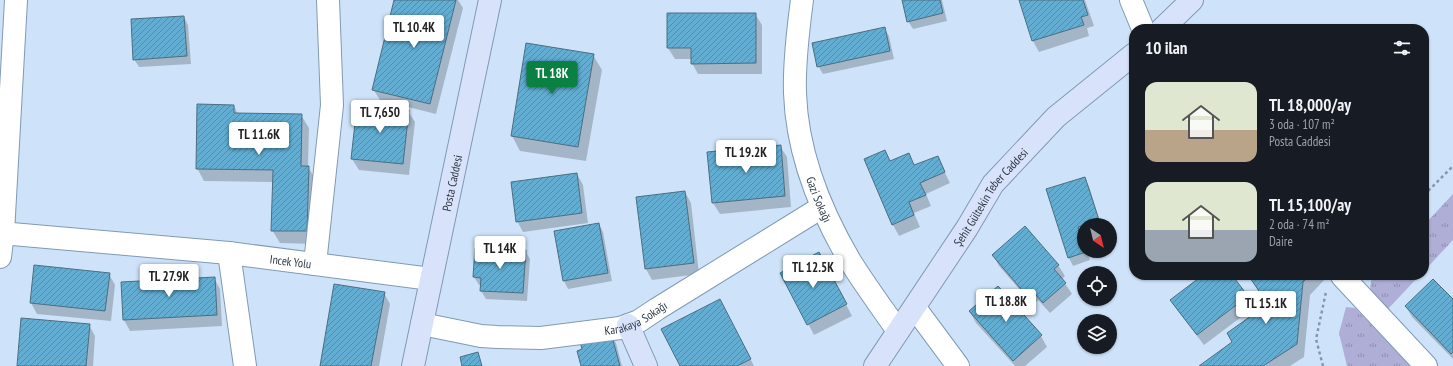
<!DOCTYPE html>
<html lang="tr">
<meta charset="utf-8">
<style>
:root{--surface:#171b24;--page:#20242c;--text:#f1f3f6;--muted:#9ea1a6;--accent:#0b8043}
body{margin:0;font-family:"PT Sans Narrow",sans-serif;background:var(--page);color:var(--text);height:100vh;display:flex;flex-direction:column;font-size:15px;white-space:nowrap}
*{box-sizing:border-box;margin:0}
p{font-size:13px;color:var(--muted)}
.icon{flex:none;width:22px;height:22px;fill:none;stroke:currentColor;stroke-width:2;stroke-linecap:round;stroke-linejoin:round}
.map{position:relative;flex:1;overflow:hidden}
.details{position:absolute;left:1129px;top:24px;width:300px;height:256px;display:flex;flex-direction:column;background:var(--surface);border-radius:16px;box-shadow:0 1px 3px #0004}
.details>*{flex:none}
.needle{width:26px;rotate:145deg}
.controls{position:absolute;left:1077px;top:218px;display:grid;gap:8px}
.controls a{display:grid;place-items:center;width:40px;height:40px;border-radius:50%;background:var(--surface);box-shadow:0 1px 3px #0004;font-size:20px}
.price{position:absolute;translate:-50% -34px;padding:0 9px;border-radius:4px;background:#fff;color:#222;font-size:13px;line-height:26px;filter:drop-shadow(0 1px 2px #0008)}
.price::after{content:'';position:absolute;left:50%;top:24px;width:12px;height:9px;margin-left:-6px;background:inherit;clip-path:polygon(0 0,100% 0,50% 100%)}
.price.current{background:var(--accent);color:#fff}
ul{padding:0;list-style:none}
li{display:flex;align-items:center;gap:12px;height:100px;padding:0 16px}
li span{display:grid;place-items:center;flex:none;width:112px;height:80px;border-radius:12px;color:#555}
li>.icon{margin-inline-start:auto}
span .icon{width:48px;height:48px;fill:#fffc;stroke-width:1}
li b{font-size:17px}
h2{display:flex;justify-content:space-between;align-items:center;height:48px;padding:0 16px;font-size:17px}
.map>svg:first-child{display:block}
.grass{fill:url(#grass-tufts)}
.shadow{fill:#0003}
.building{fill:url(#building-hatch);stroke:#4c6e80}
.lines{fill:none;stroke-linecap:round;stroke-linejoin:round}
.street-casing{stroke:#809ab4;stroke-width:24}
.secondary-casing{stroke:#809ab4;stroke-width:24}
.path{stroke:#8797a9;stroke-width:2.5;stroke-dasharray:3 3;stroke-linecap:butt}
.street{stroke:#fff;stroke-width:22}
.secondary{stroke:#d9e2fb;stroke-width:22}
.labels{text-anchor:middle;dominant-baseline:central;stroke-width:3;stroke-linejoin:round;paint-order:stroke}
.street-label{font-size:12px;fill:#2d3843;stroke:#fff}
</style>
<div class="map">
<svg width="1453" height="366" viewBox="0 0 1453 366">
<defs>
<pattern id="grass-tufts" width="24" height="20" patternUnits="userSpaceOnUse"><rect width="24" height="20" fill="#afaed7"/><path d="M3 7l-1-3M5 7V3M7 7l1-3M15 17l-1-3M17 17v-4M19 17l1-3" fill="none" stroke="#8f8fb0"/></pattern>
<pattern id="building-hatch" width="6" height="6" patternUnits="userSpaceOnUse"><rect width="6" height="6" fill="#62add1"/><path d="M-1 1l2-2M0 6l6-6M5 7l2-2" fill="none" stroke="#518eab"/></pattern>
</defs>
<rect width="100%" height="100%" fill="#cee3fa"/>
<!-- grass -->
<g class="grass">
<polygon points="1453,194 1453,240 1424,271 1424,225"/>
<polygon points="1376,275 1420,275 1387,310 1370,291 1371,281"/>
<polygon points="1346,307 1355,308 1411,366 1347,366 1339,333"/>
</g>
<!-- shadow -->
<g class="shadow">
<polygon points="395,0 458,0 463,8 436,114 380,100 373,89"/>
<polygon points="903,0 942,0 947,21 913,29 908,21"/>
<polygon points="1020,0 1085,0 1094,26 1087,28 1089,36 1039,52 1033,41"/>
<polygon points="668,14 755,14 762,25 762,74 698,74 692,63 692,59 675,59 668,48"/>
<polygon points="184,17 188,25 191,64 139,67 134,59"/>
<polygon points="884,28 889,36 894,59 823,74 818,66"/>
<polygon points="593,55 602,70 586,161 520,151 512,136"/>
<polygon points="234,106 238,114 301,115 309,128 308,167 316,180 314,244 280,243 272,230 273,182 204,181 197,168"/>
<polygon points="408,111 415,122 409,175 359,170 352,159"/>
<polygon points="780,146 787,157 791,207 720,214 713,203"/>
<polygon points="885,151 891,162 908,154 915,166 937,157 950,183 926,194 931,206 914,213 920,227 899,236 893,225"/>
<polygon points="577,174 583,185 588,223 523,232 517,221"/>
<polygon points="1084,178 1089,186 1101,225 1084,225 1084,234 1082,235 1084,242 1084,251 1087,251 1090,260 1073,266 1069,258 1047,190"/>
<polygon points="685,192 691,203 699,274 652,280 646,269"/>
<polygon points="599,224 603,232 612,281 568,289 564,281"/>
<polygon points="525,251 530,259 527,301 486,299 481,291 481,285 479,285 474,277"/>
<polygon points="993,255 1058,265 1065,276 1062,279 1072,294 1050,313 1038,300 1033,305 999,266"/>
<polygon points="825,264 852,316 814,335 782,273"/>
<polygon points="109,274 115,285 111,321 37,314 31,303"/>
<polygon points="1205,275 1230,275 1247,297 1253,308 1204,345 1178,311 1172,300"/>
<polygon points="1248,275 1329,275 1310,295 1304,357 1290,366 1200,366 1233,343 1268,305"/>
<polygon points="214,278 220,289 222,326 130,331 124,320"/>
<polygon points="384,293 390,304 379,366 321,366"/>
<polygon points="1453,301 1453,359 1412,317 1406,307"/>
<polygon points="726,312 754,366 681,366"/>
<polygon points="970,312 1041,336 1047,347 1025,366 1015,366 976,323"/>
<polygon points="89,325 95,336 93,366 18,366"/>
<polygon points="611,335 616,343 622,366 582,366"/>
</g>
<!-- building -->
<g class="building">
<polygon points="394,0 456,0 430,104 372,90"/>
<polygon points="902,0 940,0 943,13 907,22"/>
<polygon points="1019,0 1083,0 1088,15 1081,17 1084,25 1032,41"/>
<polygon points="667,13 756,13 756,63 691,64 691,48 667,48"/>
<polygon points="184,16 187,56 133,60 131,19"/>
<polygon points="885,27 890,51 817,67 812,43"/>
<polygon points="526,43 594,54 578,147 511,136"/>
<polygon points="197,104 234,105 234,113 302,114 301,166 309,166 307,231 271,231 273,170 196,169"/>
<polygon points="357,105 409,110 403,164 351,159"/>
<polygon points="781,145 785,196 712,203 707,152"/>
<polygon points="885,150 890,161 909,153 914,165 938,156 945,172 920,183 926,195 909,202 914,215 892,225 864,159"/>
<polygon points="577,173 582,213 516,222 511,182"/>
<polygon points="1085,177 1099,220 1078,227 1084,246 1084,251 1086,252 1068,258 1046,189"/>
<polygon points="685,191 694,263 645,269 636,197"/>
<polygon points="599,223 608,273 563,281 554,231"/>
<polygon points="1025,226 1059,265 1054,269 1066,283 1043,303 1031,289 1026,295 992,255"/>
<polygon points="475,248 526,250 523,293 480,291 481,278 473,277"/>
<polygon points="819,252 847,304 807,325 780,273"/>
<polygon points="34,265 110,273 105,311 30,303"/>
<polygon points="1203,275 1232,275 1248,296 1197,335 1170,300"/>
<polygon points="1248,275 1310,275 1303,282 1297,344 1263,366 1199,366 1232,342 1227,333 1268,304"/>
<polygon points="215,277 217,315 123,320 121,282"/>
<polygon points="1433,279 1453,299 1453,352 1451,354 1405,306"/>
<polygon points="334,284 385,292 371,366 320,366"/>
<polygon points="998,286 1042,335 1013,361 969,311"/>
<polygon points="720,299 751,359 737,366 680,366 661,329"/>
<polygon points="21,318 90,324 86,366 17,366"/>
<polygon points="611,333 620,366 581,366 577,351 582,349 580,342"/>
<polygon points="478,352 482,366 462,366 460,357"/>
</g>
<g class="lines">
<!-- street casing -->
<g class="street-casing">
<g id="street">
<path id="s1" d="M802 0C798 30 794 63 795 93 797 154 820 210 850 261 865 285 882 308 898 331"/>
<polyline points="1131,0 1143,29"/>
<path id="s2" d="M0 233 229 253 431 279"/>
<polyline points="229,253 245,366"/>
<polyline points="0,257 3,233 16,0"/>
<polyline points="315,264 332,105 328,0"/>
<polyline points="1342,276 1426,366"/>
<polyline points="915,308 958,366"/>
<path id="s3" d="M422 324 481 336 497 337 541 338 620 328 639 321 657 309 822 207"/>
</g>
</g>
<!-- secondary casing -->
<g class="secondary-casing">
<g id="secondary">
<polyline points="1162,29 1192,0"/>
<polyline points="628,325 646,366"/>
<path id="s4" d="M413 366 490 0"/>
<path id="s5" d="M875 366 967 228 993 184 1056 117 1134 54"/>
</g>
</g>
<!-- path -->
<g class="path">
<polyline points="1424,195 1453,166"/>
<polyline points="1323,366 1316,339 1326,292"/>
</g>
<!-- street -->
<use href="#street" class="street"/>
<!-- secondary -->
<use href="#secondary" class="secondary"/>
</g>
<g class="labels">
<!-- street labels -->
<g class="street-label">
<text stroke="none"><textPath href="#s4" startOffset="187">Posta Caddesi</textPath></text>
<text stroke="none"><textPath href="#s1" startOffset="203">Gazi Sokağı</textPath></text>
<text stroke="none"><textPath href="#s5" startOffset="205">Şehit Gültekin Teber Caddesi</textPath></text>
<text stroke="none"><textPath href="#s2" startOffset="292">Incek Yolu</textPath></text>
<text stroke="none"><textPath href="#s3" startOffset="218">Karakaya Sokağı</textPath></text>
</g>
</g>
</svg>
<div class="controls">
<a><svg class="needle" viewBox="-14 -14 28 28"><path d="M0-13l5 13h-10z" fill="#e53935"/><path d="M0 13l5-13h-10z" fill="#9ea1a6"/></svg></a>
<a><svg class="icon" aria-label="locate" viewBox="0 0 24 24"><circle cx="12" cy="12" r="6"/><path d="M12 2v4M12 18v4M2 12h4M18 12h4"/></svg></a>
<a><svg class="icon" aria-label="layers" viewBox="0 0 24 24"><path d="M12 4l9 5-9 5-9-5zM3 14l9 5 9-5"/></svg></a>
</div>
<b class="price" style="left:414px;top:49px">TL 10.4K</b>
<b class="price current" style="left:552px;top:95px">TL 18K</b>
<b class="price" style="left:380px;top:134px">TL 7,650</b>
<b class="price" style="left:259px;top:156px">TL 11.6K</b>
<b class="price" style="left:746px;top:174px">TL 19.2K</b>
<b class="price" style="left:500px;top:270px">TL 14K</b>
<b class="price" style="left:813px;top:289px">TL 12.5K</b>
<b class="price" style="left:169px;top:298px">TL 27.9K</b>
<b class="price" style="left:1006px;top:323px">TL 18.8K</b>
<b class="price" style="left:1266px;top:325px">TL 15.1K</b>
<section class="details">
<h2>10 ilan<svg class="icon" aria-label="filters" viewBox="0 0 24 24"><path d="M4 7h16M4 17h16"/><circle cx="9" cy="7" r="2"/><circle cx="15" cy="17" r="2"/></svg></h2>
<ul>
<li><span style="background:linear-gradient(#dfe7d0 60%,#b9a48a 0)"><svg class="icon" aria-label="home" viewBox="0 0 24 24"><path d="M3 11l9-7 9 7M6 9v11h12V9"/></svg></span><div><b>TL 18,000/ay</b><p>3 oda · 107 m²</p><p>Posta Caddesi</p></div></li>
<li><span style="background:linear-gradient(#dfe7d0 60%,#9aa5b1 0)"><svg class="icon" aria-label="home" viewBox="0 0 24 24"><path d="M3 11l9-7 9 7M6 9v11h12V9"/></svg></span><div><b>TL 15,100/ay</b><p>2 oda · 74 m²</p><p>Daire</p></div></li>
</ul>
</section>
</div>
